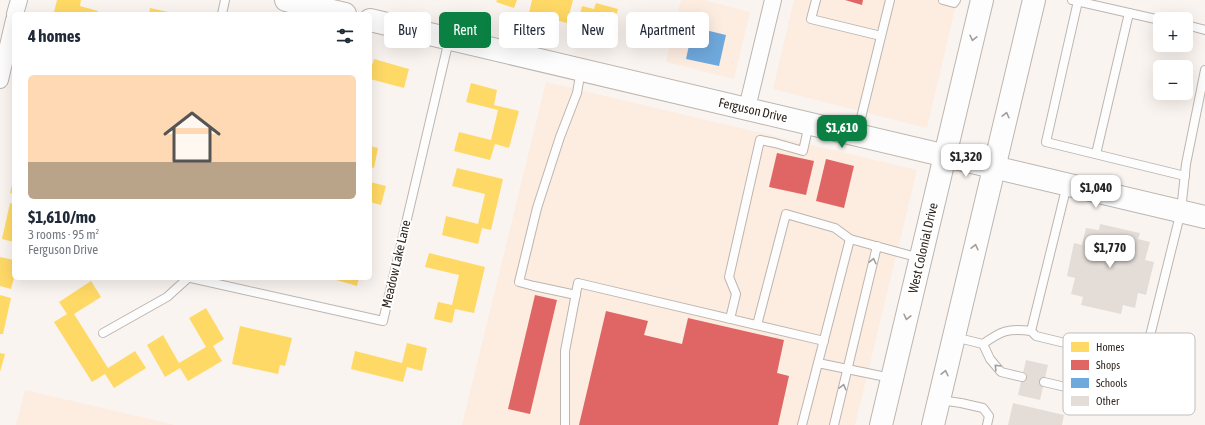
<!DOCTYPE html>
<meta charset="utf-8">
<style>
:root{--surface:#fff;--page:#f2f2f3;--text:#1f2937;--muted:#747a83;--line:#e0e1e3;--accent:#0b8043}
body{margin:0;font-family:"Asap Condensed",sans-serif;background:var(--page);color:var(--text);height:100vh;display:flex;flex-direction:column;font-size:15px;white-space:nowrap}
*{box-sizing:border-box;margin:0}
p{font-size:13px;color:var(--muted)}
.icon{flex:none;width:22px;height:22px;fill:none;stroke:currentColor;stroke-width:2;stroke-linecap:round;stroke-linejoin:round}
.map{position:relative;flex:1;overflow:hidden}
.side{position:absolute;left:12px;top:12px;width:360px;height:268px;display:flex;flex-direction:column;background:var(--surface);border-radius:6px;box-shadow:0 4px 16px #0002}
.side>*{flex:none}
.guide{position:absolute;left:384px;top:12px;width:380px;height:36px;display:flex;gap:8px}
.controls{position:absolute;left:1153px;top:12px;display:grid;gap:8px}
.controls a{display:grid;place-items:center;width:40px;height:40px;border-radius:6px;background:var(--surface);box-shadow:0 4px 16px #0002;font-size:20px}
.price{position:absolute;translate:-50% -34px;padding:0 9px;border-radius:8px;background:#fff;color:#222;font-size:13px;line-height:26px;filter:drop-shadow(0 1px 2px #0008)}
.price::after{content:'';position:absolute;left:50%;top:24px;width:12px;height:9px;margin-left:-6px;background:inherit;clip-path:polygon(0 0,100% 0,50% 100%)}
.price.current{background:var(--accent);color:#fff}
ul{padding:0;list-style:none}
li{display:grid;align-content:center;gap:8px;height:212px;padding:0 16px}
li+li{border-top:1px solid var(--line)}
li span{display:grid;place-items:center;height:124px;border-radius:6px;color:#555}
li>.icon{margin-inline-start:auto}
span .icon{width:72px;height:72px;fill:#fffc;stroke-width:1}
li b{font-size:17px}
h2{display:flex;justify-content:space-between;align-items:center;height:48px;padding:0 16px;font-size:17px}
.pill{padding:0 14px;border-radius:6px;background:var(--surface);box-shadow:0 4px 16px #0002;font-size:14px;line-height:36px}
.pill.current{background:var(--accent);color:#fff}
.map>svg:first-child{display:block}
.built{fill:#fdece0}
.homes{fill:#ffd966}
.shops{fill:#e06666}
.schools{fill:#6fa8dc}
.building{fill:#e4dcd7}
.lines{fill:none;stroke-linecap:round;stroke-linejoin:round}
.lane-casing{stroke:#bcb5b0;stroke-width:10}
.street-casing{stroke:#bcb5b0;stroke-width:18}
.secondary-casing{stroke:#bcb5b0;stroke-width:24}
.highway-casing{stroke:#bcb5b0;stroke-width:24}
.lane{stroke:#fefdfd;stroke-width:8}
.street{stroke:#fefdfd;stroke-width:16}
.secondary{stroke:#fefdfd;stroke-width:22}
.highway{stroke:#fefdfd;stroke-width:22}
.oneway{stroke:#a29d9a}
.labels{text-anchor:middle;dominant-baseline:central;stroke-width:4;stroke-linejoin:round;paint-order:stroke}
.street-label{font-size:13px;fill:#312821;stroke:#fff}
.key{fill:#fff;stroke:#c1bebc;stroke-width:1}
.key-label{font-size:11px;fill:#312821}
</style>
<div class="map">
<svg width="1205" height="425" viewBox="0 0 1205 425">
<rect width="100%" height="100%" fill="#faf4f0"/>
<!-- built -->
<g class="built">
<polygon points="681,0 704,0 750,12 734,79 666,62"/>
<polygon points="794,0 957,0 927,128 773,89"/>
<polygon points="546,82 917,170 855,425 462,425"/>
<polygon points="25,390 175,425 16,425"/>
</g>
<!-- homes -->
<g class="homes">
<polygon points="57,0 81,0 80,6 98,11 98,14 59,14 54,12"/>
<polygon points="497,0 517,0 514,8 496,2"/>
<polygon points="532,0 573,0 567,23 529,13"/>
<polygon points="596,3 618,9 611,33 578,23 582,6 594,9"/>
<polygon points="150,8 173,13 173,14 149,14"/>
<polygon points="631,16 664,23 660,44 626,36"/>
<polygon points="374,59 409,69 404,88 370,79 370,72"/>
<polygon points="471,83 497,90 494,105 519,111 509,148 495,144 490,160 454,151 459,132 491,140 498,110 466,102"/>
<polygon points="370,146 378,148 374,168 370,167"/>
<polygon points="457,168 503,179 491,230 482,228 478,244 442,235 446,216 478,224 485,194 452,186"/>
<polygon points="13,180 14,180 14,194 10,193"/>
<polygon points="370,182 386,186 381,205 370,202"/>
<polygon points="10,203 14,204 14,242 2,239"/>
<polygon points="429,253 485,267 474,313 455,309 452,323 434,319 438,302 452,305 459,275 425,267"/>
<polygon points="0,257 14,260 14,278 11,289 0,286"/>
<polygon points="329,278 359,278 357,286"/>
<polygon points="91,281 101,297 74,314 108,368 135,351 146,368 114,388 105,374 92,382 54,322 67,314 59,302"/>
<polygon points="0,295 11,298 3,334 0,334"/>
<polygon points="206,308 224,339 213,346 222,361 188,381 180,368 165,377 147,345 163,335 179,363 206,347 189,318"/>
<polygon points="240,326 292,338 285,366 280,365 278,374 232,364"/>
<polygon points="407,343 427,348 422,371 407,367 403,382 351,369 355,351 402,363"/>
<polygon points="0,353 5,354 0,372"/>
</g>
<!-- shops -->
<g class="shops">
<polygon points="845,0 863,0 862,5"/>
<polygon points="777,153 814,161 806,195 769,187"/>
<polygon points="826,159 854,166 844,208 816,201"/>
<polygon points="535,295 557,300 530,414 508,409"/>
<polygon points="606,311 648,321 644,335 682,344 688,318 784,340 777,373 789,376 778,425 579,425"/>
</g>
<!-- schools -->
<polygon class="schools" points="693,27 726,35 719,66 686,59"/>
<!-- building -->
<g class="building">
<polygon points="1100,224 1140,233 1138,239 1150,242 1145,260 1154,262 1146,295 1138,293 1135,308 1123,305 1121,314 1081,305 1083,297 1071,294 1075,278 1067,276 1074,243 1082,245 1086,228 1099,230"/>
<polygon points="1026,360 1048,365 1040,400 1018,395"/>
<polygon points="1013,403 1064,415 1062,425 1008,425"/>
</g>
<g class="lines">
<!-- lane casing -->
<g class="lane-casing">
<g id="lane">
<polyline points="816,0 811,19 881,36"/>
<polyline points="943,0 954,3 956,0"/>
<polyline points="1072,0 1160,20"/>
<polyline points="1078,1 1046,142 1185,176"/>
<polyline points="222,14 225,0"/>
<polyline points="1186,25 1205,30"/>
<polyline points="857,134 890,0"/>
<polyline points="1096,154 1129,13"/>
<polyline points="1067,185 1031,331 1036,336 1139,361 1147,348 1181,211 1186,164 1205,70"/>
<polyline points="191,278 383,321 449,40"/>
<polyline points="576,295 534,286 519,282 537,208 560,137 577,93 581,70"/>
<polyline points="730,319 736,294 729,277 760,140 775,143 803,151 809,124"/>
<polyline points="757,325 786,214 835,228 850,239"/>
<polyline points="103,333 167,297 188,278"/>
<path d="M954 337 983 344C1001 331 1008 328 1031 331"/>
<polyline points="983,344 990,359 1001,372 1022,377"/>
<polyline points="891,378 818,363 850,239 920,258"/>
<polyline points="1044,382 1139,404 1149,400 1156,371 1139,361"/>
<polyline points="940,400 961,403 983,408 989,416 987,425"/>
<polyline points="565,425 565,351 578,283 824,341"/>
<polyline points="802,425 818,363"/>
<polyline points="834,425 877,246"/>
</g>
</g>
<!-- street casing -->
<g class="street-casing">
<g id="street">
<polyline points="15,14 19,0"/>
<polyline points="0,80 14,20"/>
<polyline points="747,108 773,0"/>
</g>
</g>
<!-- secondary casing -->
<g class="secondary-casing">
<g id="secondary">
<polyline points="286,0 345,14"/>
<polyline points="370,20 1205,217"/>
</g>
</g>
<!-- highway casing -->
<g class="highway-casing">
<g id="highway">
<polyline points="881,425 982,0"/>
<polyline points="933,425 1034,0"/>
</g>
</g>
<!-- lane -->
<use href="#lane" class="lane"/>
<!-- street -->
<use href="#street" class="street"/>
<!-- secondary -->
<use href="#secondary" class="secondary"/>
<!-- highway -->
<use href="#highway" class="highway"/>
</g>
<!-- one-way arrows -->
<defs><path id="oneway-chevron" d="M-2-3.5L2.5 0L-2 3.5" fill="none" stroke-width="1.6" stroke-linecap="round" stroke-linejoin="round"/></defs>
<g class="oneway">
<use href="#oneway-chevron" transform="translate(973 38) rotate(103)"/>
<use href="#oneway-chevron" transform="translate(1006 115) rotate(-77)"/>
<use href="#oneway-chevron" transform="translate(975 247) rotate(-77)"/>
<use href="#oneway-chevron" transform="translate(873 261) rotate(-77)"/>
<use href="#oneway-chevron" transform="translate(907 317) rotate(103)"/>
<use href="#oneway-chevron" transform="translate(997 367) rotate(-134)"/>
<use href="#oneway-chevron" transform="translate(945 373) rotate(-77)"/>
<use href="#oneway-chevron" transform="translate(843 387) rotate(-76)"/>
</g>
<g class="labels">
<!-- street labels -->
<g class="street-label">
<text transform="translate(753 110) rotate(13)">Ferguson Drive</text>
<text transform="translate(923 248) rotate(-77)">West Colonial Drive</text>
<text transform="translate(396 264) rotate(-77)">Meadow Lake Lane</text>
</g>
</g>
<!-- legend -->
<rect x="1063" y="333" width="132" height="82" rx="6" class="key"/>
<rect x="1071" y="342" width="18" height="10" fill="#ffd966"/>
<rect x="1071" y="360" width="18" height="10" fill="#e06666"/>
<rect x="1071" y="378" width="18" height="10" fill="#6fa8dc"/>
<rect x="1071" y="396" width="18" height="10" fill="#e4dcd7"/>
<g class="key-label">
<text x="1096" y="351">Homes</text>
<text x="1096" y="369">Shops</text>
<text x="1096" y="387">Schools</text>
<text x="1096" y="405">Other</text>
</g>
</svg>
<div class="controls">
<a>+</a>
<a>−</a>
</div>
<b class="price current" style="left:842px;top:149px">$1,610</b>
<b class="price" style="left:966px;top:178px">$1,320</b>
<b class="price" style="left:1096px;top:209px">$1,040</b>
<b class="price" style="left:1110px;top:269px">$1,770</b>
<div class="guide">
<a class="pill">Buy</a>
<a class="pill current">Rent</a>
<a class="pill">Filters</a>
<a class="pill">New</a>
<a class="pill">Apartment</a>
</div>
<section class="side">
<h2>4 homes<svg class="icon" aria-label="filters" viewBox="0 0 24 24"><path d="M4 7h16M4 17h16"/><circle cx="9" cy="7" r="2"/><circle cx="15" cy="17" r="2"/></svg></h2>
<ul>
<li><span style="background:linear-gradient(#ffd9b3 70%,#b9a48a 0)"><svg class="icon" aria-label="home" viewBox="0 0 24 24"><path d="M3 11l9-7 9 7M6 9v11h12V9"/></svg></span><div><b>$1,610/mo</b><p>3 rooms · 95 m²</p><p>Ferguson Drive</p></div></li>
</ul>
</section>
</div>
